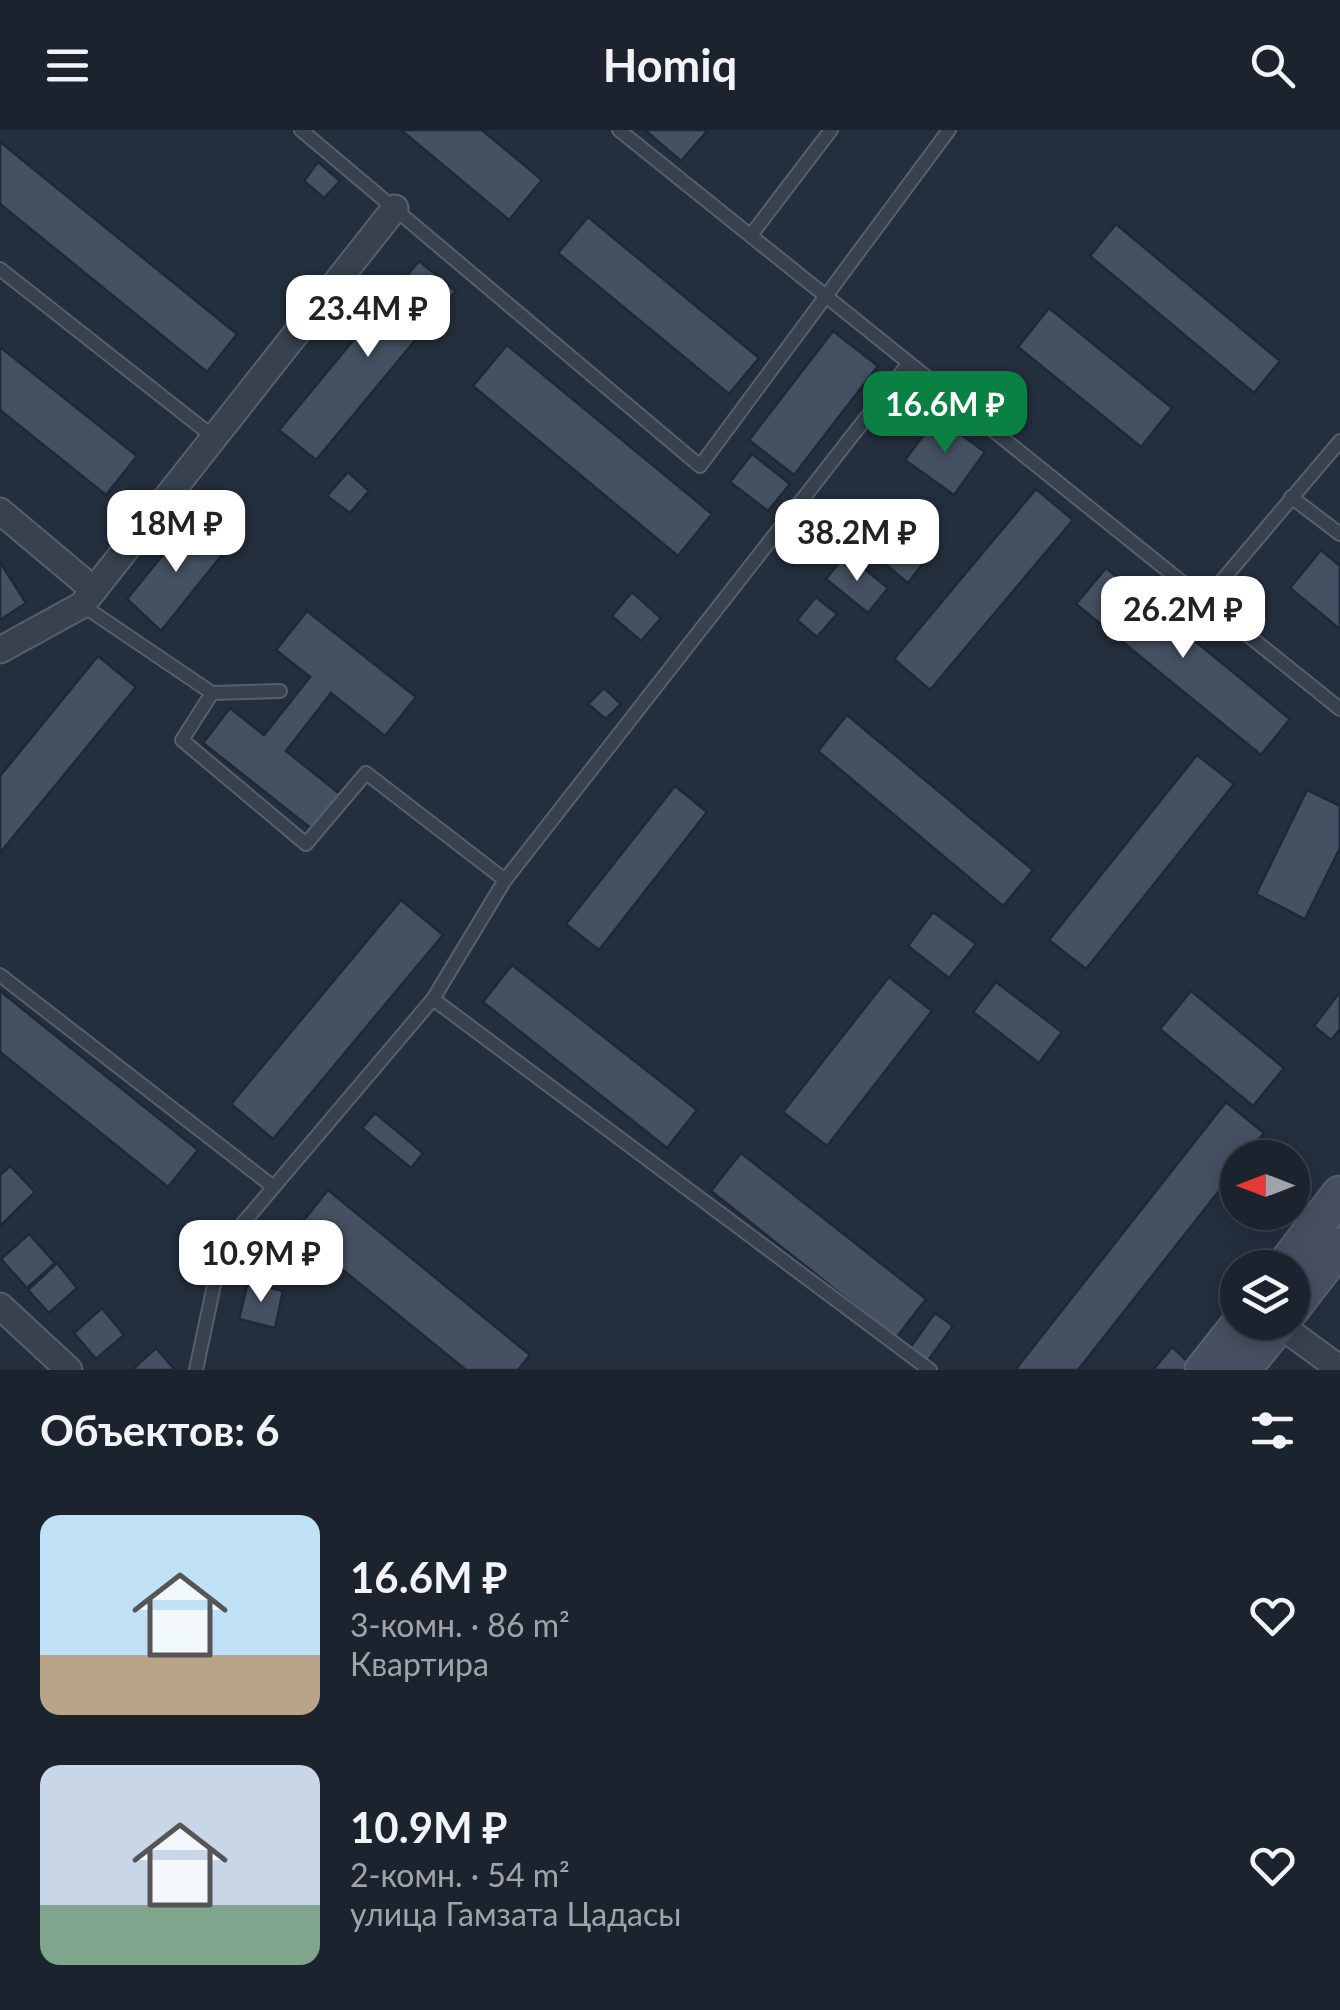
<!DOCTYPE html>
<html lang="ru">
<meta charset="utf-8">
<style>
:root{--surface:#1b232e;--page:#282f3a;--text:#f1f3f6;--muted:#a0a4aa;--line:#39404a;--accent:#0b8043}
body{margin:0;font-family:Lato,sans-serif;background:var(--page);color:var(--text);height:100vh;display:flex;flex-direction:column;font-size:38px;white-space:nowrap}
*{box-sizing:border-box;margin:0}
p{font-size:32px;color:var(--muted)}
.icon{flex:none;width:55px;height:55px;fill:none;stroke:currentColor;stroke-width:2;stroke-linecap:round;stroke-linejoin:round}
.map{position:relative;height:1240px;overflow:hidden}
.drawer{display:flex;flex-direction:column;background:var(--surface);flex:1}
.drawer>*{flex:none}
.needle{width:65px;rotate:270deg}
.controls{position:absolute;left:1220px;top:1010px;display:grid;gap:20px}
.controls a{display:grid;place-items:center;width:90px;height:90px;border-radius:50%;background:var(--surface);box-shadow:0 5px 25px #0003,0 0 0 2px var(--line);font-size:50px}
.price{position:absolute;translate:-50% -85px;padding:0 22px;border-radius:20px;background:#fff;color:#222;font-size:32px;line-height:65px;filter:drop-shadow(0 2px 5px #0008)}
.price::after{content:'';position:absolute;left:50%;top:60px;width:30px;height:22px;margin-left:-15px;background:inherit;clip-path:polygon(0 0,100% 0,50% 100%)}
.price.active{background:var(--accent);color:#fff}
ul{padding:0;list-style:none}
li{display:flex;align-items:center;gap:30px;height:250px;padding:0 40px}
li span{display:grid;place-items:center;flex:none;width:280px;height:200px;border-radius:20px;color:#555}
li>.icon{margin-inline-start:auto}
span .icon{width:120px;height:120px;fill:#fffc;stroke-width:1}
li b{font-size:42px}
h2{display:flex;justify-content:space-between;align-items:center;height:120px;padding:0 40px;font-size:42px}
header{display:flex;justify-content:space-between;align-items:center;height:130px;padding:0 40px;background:var(--surface);font-size:45px;font-weight:700}
.map>svg:first-child{display:block}
.building{fill:#455162;stroke:#1f2835;stroke-width:2.5}
.lines{fill:none;stroke-linecap:round;stroke-linejoin:round}
.service-casing{stroke:#565f6c;stroke-width:16}
.minor-casing{stroke:#565f6c;stroke-width:29}
.secondary-casing{stroke:#565f6c;stroke-width:39}
.service{stroke:#38414e;stroke-width:12}
.minor{stroke:#38414e;stroke-width:25}
.secondary{stroke:#465061;stroke-width:35}
</style>
<header><svg class="icon" aria-label="menu" viewBox="0 0 24 24"><path d="M4 6h16M4 12h16M4 18h16"/></svg>Homiq<svg class="icon" aria-label="search" viewBox="0 0 24 24"><circle cx="10" cy="10" r="6"/><path d="M15 15l6 6"/></svg></header>
<div class="map">
<svg width="1340" height="1240" viewBox="0 0 1340 1240">
<rect width="100%" height="100%" fill="#242f3e"/>
<!-- building -->
<g class="building">
<polygon points="401,0 482,0 542,50 509,90"/>
<polygon points="645,0 708,0 681,31"/>
<polygon points="0,12 237,204 207,242 0,74"/>
<polygon points="318,32 340,51 324,68 304,51"/>
<polygon points="588,87 759,228 729,264 558,123"/>
<polygon points="1116,94 1280,231 1254,263 1090,126"/>
<polygon points="419,131 456,161 316,330 279,300"/>
<polygon points="1049,178 1172,278 1141,317 1018,217"/>
<polygon points="833,201 878,236 794,345 749,310"/>
<polygon points="507,215 712,384 678,426 473,256"/>
<polygon points="0,217 137,326 106,365 0,280"/>
<polygon points="937,287 985,322 954,365 905,330"/>
<polygon points="752,324 790,354 768,381 730,352"/>
<polygon points="348,342 369,361 350,383 327,366"/>
<polygon points="1036,359 1073,390 930,560 894,529"/>
<polygon points="192,389 225,421 161,501 127,469"/>
<polygon points="890,390 931,423 908,453 867,419"/>
<polygon points="1321,420 1340,436 1340,499 1290,458"/>
<polygon points="846,424 888,458 868,483 826,449"/>
<polygon points="0,432 26,473 0,490"/>
<polygon points="1106,438 1290,589 1261,625 1076,474"/>
<polygon points="632,462 661,488 641,511 612,486"/>
<polygon points="816,467 837,484 817,507 797,490"/>
<polygon points="307,481 416,567 385,606 331,563 286,621 340,664 312,699 203,613 230,578 264,605 310,547 276,520"/>
<polygon points="98,526 136,557 0,723 0,646"/>
<polygon points="604,558 621,574 606,589 588,574"/>
<polygon points="847,585 1033,740 1003,776 818,621"/>
<polygon points="1197,625 1234,654 1086,839 1049,810"/>
<polygon points="675,656 707,682 599,820 566,794"/>
<polygon points="1307,660 1340,676 1340,718 1305,789 1256,764"/>
<polygon points="401,770 443,805 273,1009 231,974"/>
<polygon points="933,782 976,814 949,848 908,816"/>
<polygon points="512,835 697,980 667,1018 483,872"/>
<polygon points="889,847 932,881 827,1016 783,982"/>
<polygon points="996,852 1062,902 1039,933 973,882"/>
<polygon points="0,861 198,1020 168,1057 0,922"/>
<polygon points="1191,861 1284,938 1253,976 1160,899"/>
<polygon points="1340,862 1340,899 1331,910 1314,896"/>
<polygon points="1226,972 1264,1003 1245,1028 1238,1028 1238,1037 1078,1240 1015,1240"/>
<polygon points="375,983 423,1023 411,1038 362,998"/>
<polygon points="741,1023 926,1169 896,1208 711,1061"/>
<polygon points="10,1036 35,1062 0,1096 0,1045"/>
<polygon points="328,1060 530,1225 518,1240 466,1240 295,1101"/>
<polygon points="29,1104 55,1133 27,1158 1,1129"/>
<polygon points="57,1133 77,1158 49,1183 28,1160"/>
<polygon points="248,1152 283,1161 275,1198 239,1189"/>
<polygon points="102,1178 124,1205 96,1229 74,1203"/>
<polygon points="935,1183 953,1196 922,1239 904,1226"/>
<polygon points="1172,1217 1193,1236 1190,1240 1153,1240"/>
<polygon points="156,1218 175,1240 132,1240"/>
</g>
<g class="lines">
<!-- service casing -->
<g class="service-casing">
<g id="service">
<polyline points="301,0 700,336 949,0"/>
<polyline points="619,0 1340,579"/>
<polyline points="751,105 831,0"/>
<polyline points="0,139 216,309"/>
<polyline points="1291,367 1340,404"/>
<polyline points="1204,472 1340,311"/>
<polyline points="82,475 212,563 280,561"/>
<polyline points="212,563 182,610 306,714 366,643 505,750"/>
<polyline points="0,845 271,1055"/>
<polyline points="433,869 930,1240"/>
<polyline points="196,1240 217,1141 239,1098 433,869 505,750 909,233"/>
</g>
</g>
<!-- minor casing -->
<g class="minor-casing">
<g id="minor">
<polyline points="0,381 94,460"/>
<polyline points="0,520 82,475 395,78"/>
<polyline points="0,1176 69,1240"/>
<polyline points="1280,1195 1340,1239"/>
</g>
</g>
<!-- secondary casing -->
<g class="secondary-casing">
<g id="secondary">
<polyline points="1283,1138 1340,1064"/>
<polyline points="1292,1178 1340,1116"/>
<polyline points="1203,1240 1241,1192"/>
<polyline points="1242,1240 1281,1192"/>
</g>
</g>
<!-- service -->
<use href="#service" class="service"/>
<!-- minor -->
<use href="#minor" class="minor"/>
<!-- secondary -->
<use href="#secondary" class="secondary"/>
</g>
</svg>
<div class="controls">
<a><svg class="needle" viewBox="-14 -14 28 28"><path d="M0-13l5 13h-10z" fill="#e53935"/><path d="M0 13l5-13h-10z" fill="#a0a4aa"/></svg></a>
<a><svg class="icon" aria-label="layers" viewBox="0 0 24 24"><path d="M12 4l9 5-9 5-9-5zM3 14l9 5 9-5"/></svg></a>
</div>
<b class="price" style="left:368px;top:230px">23.4M ₽</b>
<b class="price active" style="left:945px;top:326px">16.6M ₽</b>
<b class="price" style="left:176px;top:445px">18M ₽</b>
<b class="price" style="left:857px;top:454px">38.2M ₽</b>
<b class="price" style="left:1183px;top:531px">26.2M ₽</b>
<b class="price" style="left:261px;top:1175px">10.9M ₽</b>
</div>
<section class="drawer">
<h2>Объектов: 6<svg class="icon" aria-label="filters" viewBox="0 0 24 24"><path d="M4 7h16M4 17h16"/><circle cx="9" cy="7" r="2"/><circle cx="15" cy="17" r="2"/></svg></h2>
<ul>
<li><span style="background:linear-gradient(#bfe0f5 70%,#b9a48a 0)"><svg class="icon" aria-label="home" viewBox="0 0 24 24"><path d="M3 11l9-7 9 7M6 9v11h12V9"/></svg></span><div><b>16.6M ₽</b><p>3-комн. · 86 m²</p><p>Квартира</p></div><svg class="icon" aria-label="heart" viewBox="0 0 24 24"><path d="M12 20l-8-8c-3-5 5-10 8-4 3-6 11-1 8 4z"/></svg></li>
<li><span style="background:linear-gradient(#c9d6e8 70%,#7fa58c 0)"><svg class="icon" aria-label="home" viewBox="0 0 24 24"><path d="M3 11l9-7 9 7M6 9v11h12V9"/></svg></span><div><b>10.9M ₽</b><p>2-комн. · 54 m²</p><p>улица Гамзата Цадасы</p></div><svg class="icon" aria-label="heart" viewBox="0 0 24 24"><path d="M12 20l-8-8c-3-5 5-10 8-4 3-6 11-1 8 4z"/></svg></li>
</ul>
</section>
